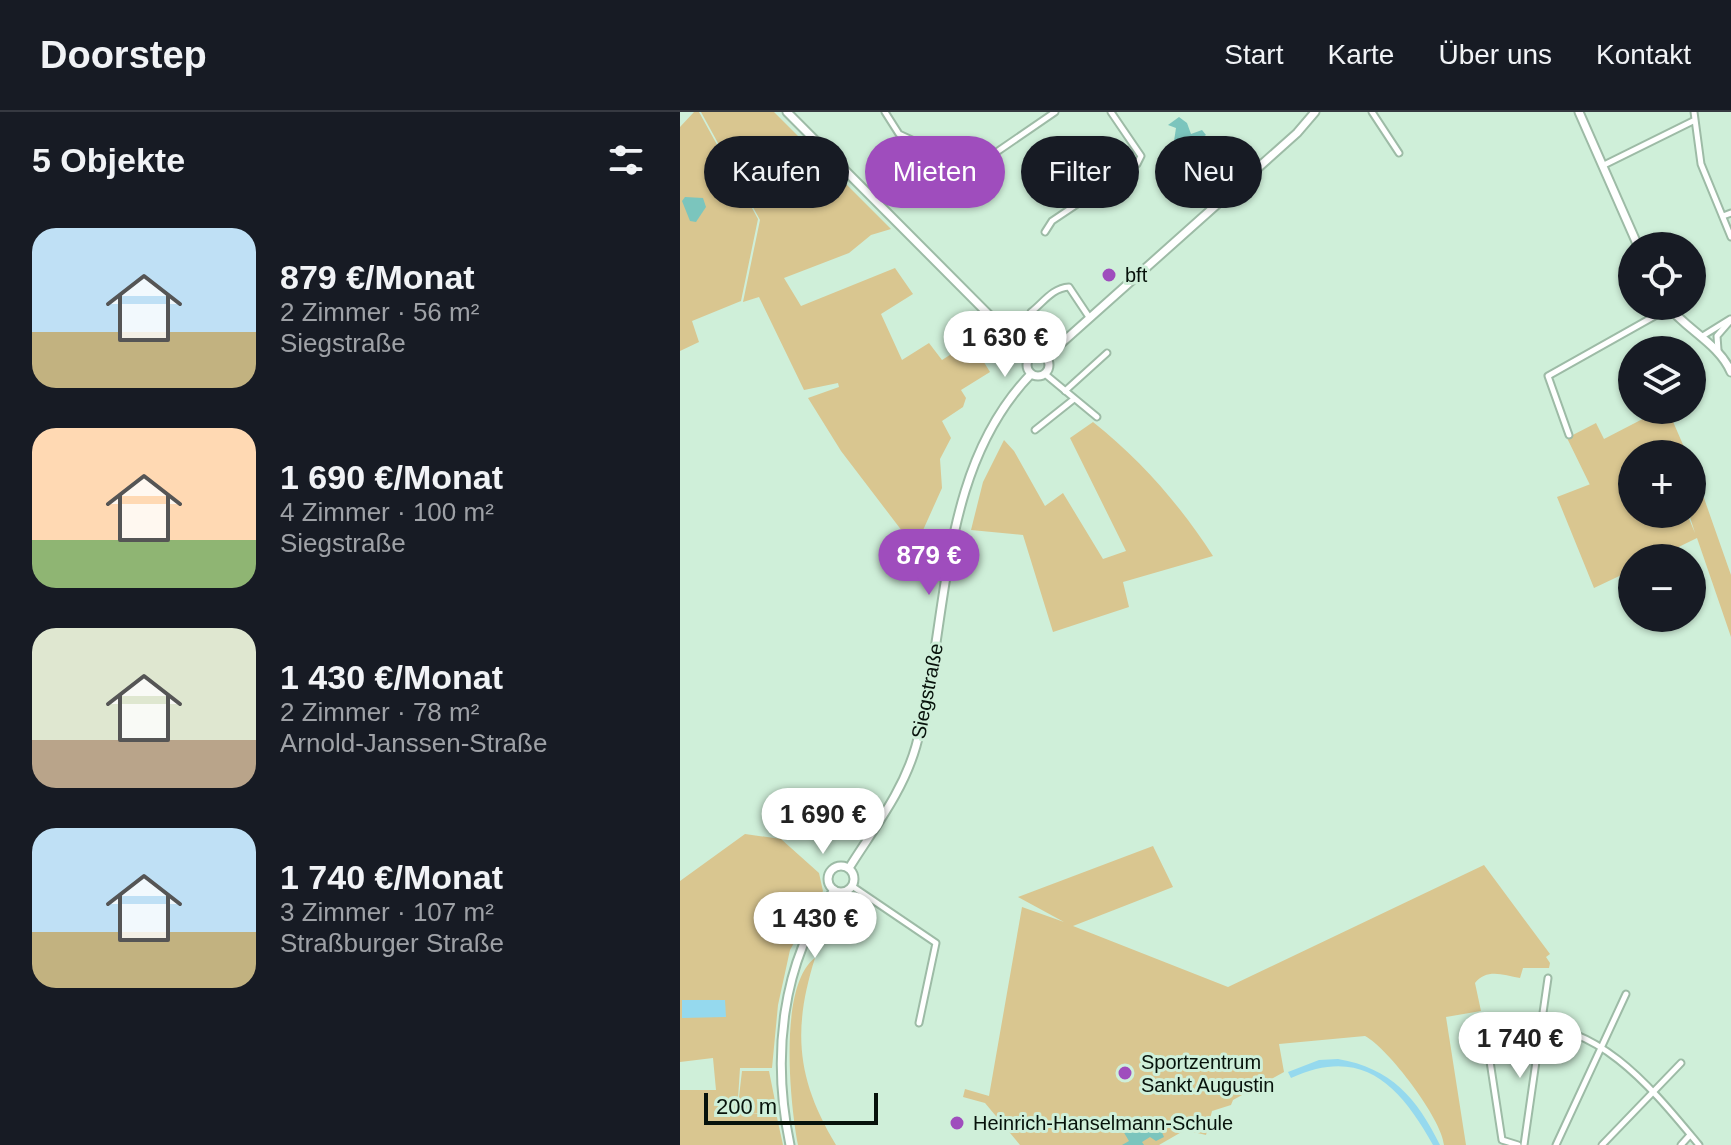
<!DOCTYPE html>
<html lang="de">
<meta charset="utf-8">
<style>
:root{--surface:#171b24;--page:#242831;--text:#f1f3f6;--muted:#9ea1a6;--line:#363941;--accent:#9f4dbd}
body{margin:0;font-family:Helvetica,sans-serif;background:var(--page);color:var(--text);height:100vh;display:flex;flex-direction:column;font-size:30px;white-space:nowrap}
*{box-sizing:border-box;margin:0}
p{font-size:26px;color:var(--muted)}
.icon{flex:none;width:44px;height:44px;fill:none;stroke:currentColor;stroke-width:2;stroke-linecap:round;stroke-linejoin:round}
.map{position:relative;flex:1;overflow:hidden}
.drawer{display:flex;flex-direction:column;background:var(--surface);width:680px}
.drawer>*{flex:none}
.banner{position:absolute;left:24px;top:24px;width:760px;height:72px;display:flex;gap:16px}
.buttons{position:absolute;left:938px;top:120px;display:grid;gap:16px}
.buttons a{display:grid;place-items:center;width:88px;height:88px;border-radius:50%;background:var(--surface);box-shadow:0 2px 6px #0004;font-size:40px}
.scale{position:absolute;left:24px;bottom:20px;width:174px;box-sizing:border-box;padding-left:8px;border:4px solid #07120b;border-top:0;font-size:22px;line-height:28px;white-space:nowrap;color:#07120b;-webkit-text-stroke:6px #cfefd9;paint-order:stroke}
.price{position:absolute;translate:-50% -68px;padding:0 18px;border-radius:28px;background:#fff;color:#222;font-size:26px;line-height:52px;filter:drop-shadow(0 2px 4px #0008)}
.price::after{content:'';position:absolute;left:50%;top:48px;width:24px;height:18px;margin-left:-12px;background:inherit;clip-path:polygon(0 0,100% 0,50% 100%)}
.price.selected{background:var(--accent);color:#fff}
ul{padding:0;list-style:none}
li{display:flex;align-items:center;gap:24px;height:200px;padding:0 32px}
li span{display:grid;place-items:center;flex:none;width:224px;height:160px;border-radius:24px;color:#555}
li>.icon{margin-inline-start:auto}
span .icon{width:96px;height:96px;fill:#fffc;stroke-width:1}
li b{font-size:34px}
h2{display:flex;justify-content:space-between;align-items:center;height:96px;padding:0 32px;font-size:34px}
.chip{padding:0 28px;border-radius:36px;background:var(--surface);box-shadow:0 2px 6px #0004;font-size:28px;line-height:72px}
.chip.selected{background:var(--accent);color:#fff}
header{display:flex;align-items:center;gap:48px;box-sizing:border-box;height:112px;padding:0 40px;background:var(--surface);border-bottom:2px solid var(--line)}
header strong{font-size:38px}
nav{display:flex;gap:44px;margin-inline-start:auto;font-size:28px}
main{display:flex;flex:1;min-height:0}
.map>svg:first-child{display:block}
.green{fill:#d9c690}
.water{fill:#95d9ee}
.building{fill:#7bc5bd}
.lines{fill:none;stroke-linecap:round;stroke-linejoin:round}
.street-casing{stroke:#9dbba6;stroke-width:9}
.secondary-casing{stroke:#9dbba6;stroke-width:11}
.street{stroke:#fff;stroke-width:5}
.secondary{stroke:#fff;stroke-width:7}
.poi-dot{fill:#9f4dbd;stroke:#cfefd9;stroke-width:3}
.labels{text-anchor:middle;dominant-baseline:central;stroke-width:6;stroke-linejoin:round;paint-order:stroke}
.poi-label{font-size:20px;fill:#07120b;stroke:#cfefd9;text-anchor:start}
.street-label{font-size:20px;fill:#07120b;stroke:#cfefd9}
</style>
<header>
<strong>Doorstep</strong>
<nav><a>Start</a><a>Karte</a><a>Über uns</a><a>Kontakt</a></nav>
</header>
<main>
<section class="drawer">
<h2>5 Objekte<svg class="icon" aria-label="filters" viewBox="0 0 24 24"><path d="M4 7h16M4 17h16"/><circle cx="9" cy="7" r="2"/><circle cx="15" cy="17" r="2"/></svg></h2>
<ul>
<li><span style="background:linear-gradient(#bfe0f5 65%,#c2b280 0)"><svg class="icon" aria-label="home" viewBox="0 0 24 24"><path d="M3 11l9-7 9 7M6 9v11h12V9"/></svg></span><div><b>879 €/Monat</b><p>2 Zimmer · 56 m²</p><p>Siegstraße</p></div></li>
<li><span style="background:linear-gradient(#ffd9b3 70%,#8fb573 0)"><svg class="icon" aria-label="home" viewBox="0 0 24 24"><path d="M3 11l9-7 9 7M6 9v11h12V9"/></svg></span><div><b>1 690 €/Monat</b><p>4 Zimmer · 100 m²</p><p>Siegstraße</p></div></li>
<li><span style="background:linear-gradient(#dfe7d0 70%,#b9a48a 0)"><svg class="icon" aria-label="home" viewBox="0 0 24 24"><path d="M3 11l9-7 9 7M6 9v11h12V9"/></svg></span><div><b>1 430 €/Monat</b><p>2 Zimmer · 78 m²</p><p>Arnold-Janssen-Straße</p></div></li>
<li><span style="background:linear-gradient(#bfe0f5 65%,#c2b280 0)"><svg class="icon" aria-label="home" viewBox="0 0 24 24"><path d="M3 11l9-7 9 7M6 9v11h12V9"/></svg></span><div><b>1 740 €/Monat</b><p>3 Zimmer · 107 m²</p><p>Straßburger Straße</p></div></li>
</ul>
</section>
<div class="map">
<svg width="1051" height="1033" viewBox="0 0 1051 1033">
<rect width="100%" height="100%" fill="#cfefd9"/>
<!-- green -->
<g class="green">
<polygon points="14,0 19,0 78,107 61,189 12,209 19,230 0,239 0,15"/>
<polygon points="21,0 94,0 211,117 191,123 169,141 104,166 121,194 215,156 233,182 201,202 222,248 249,231 262,248 303,222 312,237 302,247 310,260 281,278 286,286 283,295 262,309 271,326 260,347 262,376 235,436 161,339 128,286 159,275 158,271 124,278 79,185 63,190 80,108"/>
<polygon points="980,298 988,298 1007,342 952,342 952,402 1007,402 1015,421 1009,402 1012,402 1012,352 1051,463 1051,525 1017,426 976,446 952,446 952,458 914,476 877,385 934,363 910,373 887,326 916,311 924,327"/>
<path d="M413 310C460 347 501 394 533 444L443 470 449 495 373 520 343 423 291 418 303 370 324 328 334 339 365 394 383 381 423 447 446 439 390 326Z"/>
<polygon points="135,682 151,694 130,722 114,709"/>
<polygon points="65,722 101,727 139,761 143,779 110,838 98,893 92,956 60,956 57,1002 62,959 89,959 97,999 69,1002 96,1001 103,1033 0,1033 0,978 36,978 33,946 0,950 0,769"/>
<path d="M473 734 493 775 393 814 548 875 804 753 870 842 866 845 870 851 869 856H843L840 866C823 863 807 856 795 871L801 899 766 905 786 1033H764C762 1007 708 936 685 924L599 932 604 960 553 988 551 993 532 999 526 1023 505 1018 479 1033H340L305 991 283 985 285 977 309 984 342 795 384 810 338 785Z"/>
<path d="M135 846C112 919 117 968 156 1033H118C110 992 98 873 135 846Z"/>
</g>
<!-- water -->
<g class="water">
<polygon points="2,888 45,888 46,905 2,906"/>
<path d="M658 947C711 956 737 986 760 1033H753C720 974 683 933 611 966L608 960 639 948Z"/>
</g>
<!-- building -->
<g class="building">
<polygon points="499,5 507,11 511,22 522,18 526,23 515,30 514,40 498,35 494,29 496,16 488,13"/>
<polygon points="5,85 23,86 26,95 16,110 10,109 2,89"/>
<polygon points="464,1007 466,1012 476,1007 484,1025 476,1029 470,1025 462,1030 464,1033 442,1033 449,1029 443,1019"/>
</g>
<g class="lines">
<!-- street casing -->
<g class="street-casing">
<g id="street">
<polyline points="205,0 219,22 232,28"/>
<polyline points="692,0 719,41"/>
<polyline points="1014,0 1021,52 1051,125"/>
<polyline points="924,53 1013,9"/>
<polyline points="284,73 289,59 375,0"/>
<polyline points="1043,104 1051,101"/>
<polyline points="365,120 372,109 457,52 461,44 431,0"/>
<path d="M351 200C363 191 372 176 389 175L409 205"/>
<polyline points="1021,225 1050,207"/>
<polyline points="1038,238 1037,224 1051,208"/>
<polyline points="365,262 417,305"/>
<polyline points="385,279 427,241"/>
<polyline points="355,318 394,287"/>
<polyline points="889,323 868,264 989,196"/>
<polyline points="172,774 256,831 239,911"/>
<path d="M838 1033 822 1028 806 923C813 912 828 915 840 914 918 907 974 979 1019 1033"/>
<polyline points="844,1033 868,866"/>
<polyline points="876,1033 946,882"/>
<polyline points="922,1033 1001,951"/>
<polyline points="1001,1033 1010,1023"/>
</g>
</g>
<!-- secondary casing -->
<g class="secondary-casing">
<g id="secondary">
<polyline points="107,0 351,245"/>
<polyline points="899,0 958,134"/>
<path d="M988 194C1007 218 1039 232 1051 260"/>
<circle cx="358" cy="253" r="11"/>
<polyline points="366,245 617,21 635,0"/>
<circle cx="161" cy="767" r="13"/>
<path d="M169 756C194 716 223 680 236 634 270 511 256 360 351 262"/>
<path d="M110 1033C92 947 100 851 154 778"/>
</g>
</g>
<!-- street -->
<use href="#street" class="street"/>
<!-- secondary -->
<use href="#secondary" class="secondary"/>
</g>
<!-- markers -->
<g class="poi-dot">
<circle cx="429" cy="163" r="8"/>
<circle cx="445" cy="961" r="8"/>
<circle cx="277" cy="1011" r="8"/>
</g>
<g class="labels">
<!-- poi labels -->
<g class="poi-label">
<text x="445" y="163">bft</text>
<text x="461" y="950">Sportzentrum<tspan x="461" dy="23">Sankt Augustin</tspan></text>
<text x="293" y="1011">Heinrich-Hanselmann-Schule</text>
</g>
<!-- street labels -->
<g class="street-label">
<text transform="translate(247 579) rotate(-79)">Siegstraße</text>
</g>
</g>
</svg>
<div class="buttons">
<a><svg class="icon" aria-label="locate" viewBox="0 0 24 24"><circle cx="12" cy="12" r="6"/><path d="M12 2v4M12 18v4M2 12h4M18 12h4"/></svg></a>
<a><svg class="icon" aria-label="layers" viewBox="0 0 24 24"><path d="M12 4l9 5-9 5-9-5zM3 14l9 5 9-5"/></svg></a>
<a>+</a>
<a>−</a>
</div>
<div class="scale">200 m</div>
<b class="price" style="left:325px;top:267px">1 630 €</b>
<b class="price selected" style="left:249px;top:485px">879 €</b>
<b class="price" style="left:143px;top:744px">1 690 €</b>
<b class="price" style="left:135px;top:848px">1 430 €</b>
<b class="price" style="left:840px;top:968px">1 740 €</b>
<div class="banner">
<a class="chip">Kaufen</a>
<a class="chip selected">Mieten</a>
<a class="chip">Filter</a>
<a class="chip">Neu</a>
</div>
</div>
</main>
